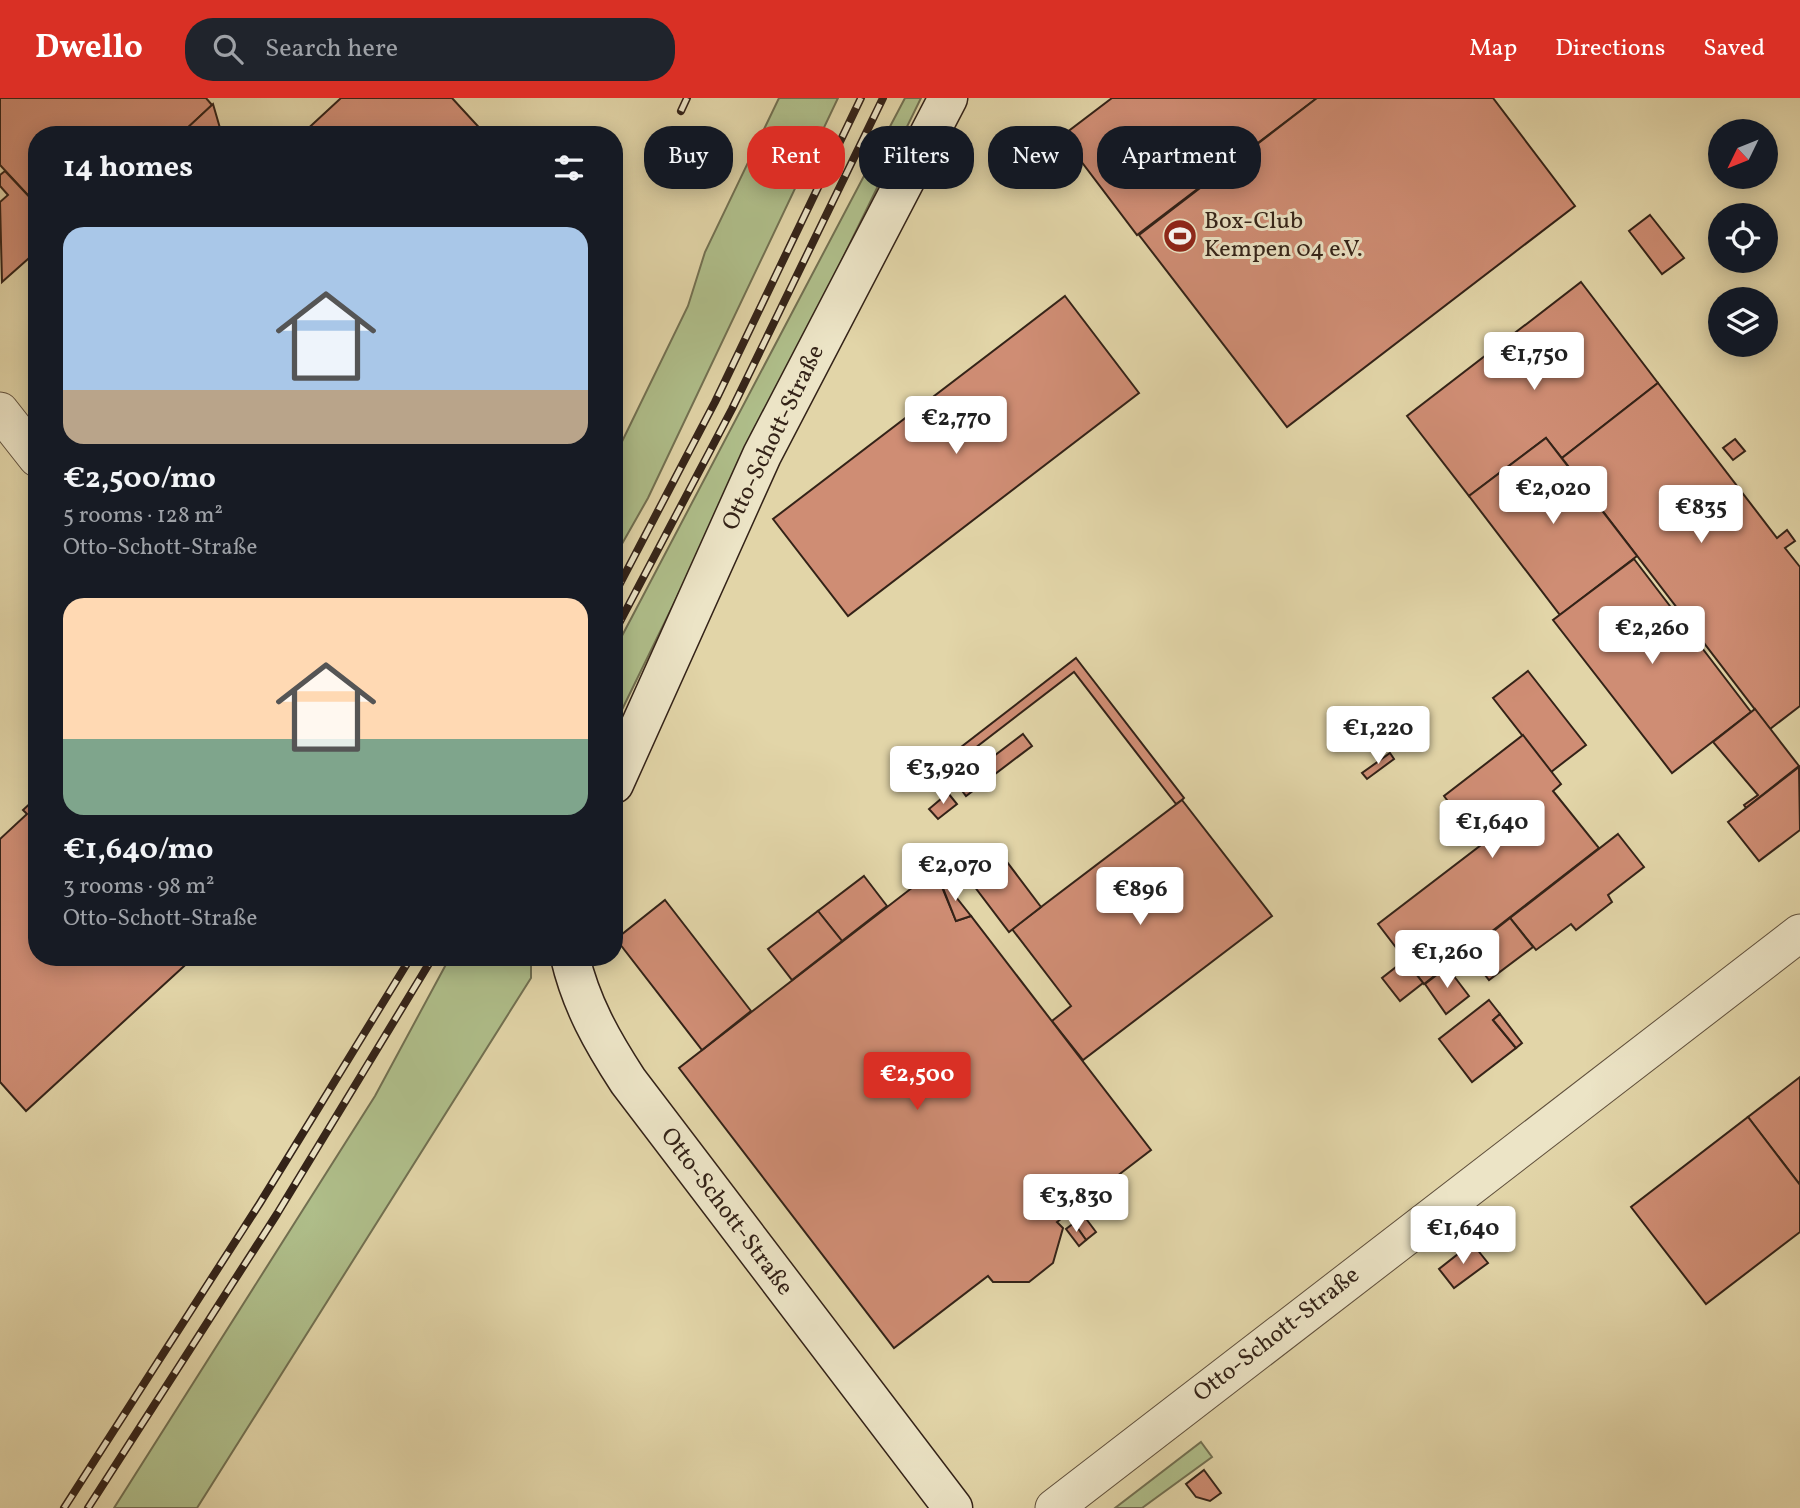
<!DOCTYPE html>
<meta charset="utf-8">
<style>
:root{--surface:#171b24;--page:#20242c;--text:#f1f3f6;--muted:#9ea1a6;--accent:#d93025}
body{margin:0;font-family:Vollkorn,serif;background:var(--page);color:var(--text);height:100vh;display:flex;flex-direction:column;font-size:26px;white-space:nowrap}
*{box-sizing:border-box;margin:0}
p{font-size:23px;color:var(--muted)}
.icon{flex:none;width:38px;height:38px;fill:none;stroke:currentColor;stroke-width:2;stroke-linecap:round;stroke-linejoin:round}
.map{position:relative;flex:1;overflow:hidden}
.drawer{position:absolute;left:28px;top:28px;width:595px;height:840px;display:flex;flex-direction:column;background:var(--surface);border-radius:28px;box-shadow:0 4px 18px #0003}
.drawer>*{flex:none}
.top-card{position:absolute;left:644px;top:28px;width:665px;height:63px;display:flex;gap:14px}
.needle{width:46px;rotate:227deg}
.controls{position:absolute;left:1708px;top:21px;display:grid;gap:14px}
.controls a{display:grid;place-items:center;width:70px;height:70px;border-radius:50%;background:var(--surface);box-shadow:0 4px 18px #0003;font-size:35px}
.price{position:absolute;translate:-50% -60px;padding:0 16px;border-radius:7px;background:#fff;color:#222;font-size:23px;line-height:46px;filter:drop-shadow(0 2px 4px #0008)}
.price::after{content:'';position:absolute;left:50%;top:42px;width:21px;height:16px;margin-left:-10px;background:inherit;clip-path:polygon(0 0,100% 0,50% 100%)}
.price.selected{background:var(--accent);color:#fff}
ul{padding:0;list-style:none}
li{display:grid;align-content:center;gap:14px;height:371px;padding:0 35px}
li span{display:grid;place-items:center;height:217px;border-radius:21px;color:#555}
li>.icon{margin-inline-start:auto}
span .icon{width:126px;height:126px;fill:#fffc;stroke-width:1}
li b{font-size:30px}
h2{display:flex;justify-content:space-between;align-items:center;height:84px;padding:0 35px;font-size:30px}
.chip{padding:0 24px;border-radius:28px;background:var(--surface);box-shadow:0 4px 18px #0003;font-size:24px;line-height:63px}
.chip.selected{background:var(--accent);color:#fff}
header{display:flex;align-items:center;gap:42px;box-sizing:border-box;height:98px;padding:0 35px;background:var(--accent);color:#fff}
header strong{font-size:33px}
nav{display:flex;gap:38px;margin-inline-start:auto;font-size:24px}
.search{width:490px;height:63px;background:var(--page);display:flex;align-items:center;gap:18px;box-sizing:border-box;padding:0 24px;border-radius:28px;color:var(--muted);font-size:26px}
.map>svg:first-child{display:block}
.green{fill:#afbe8a;stroke:#727051;stroke-width:2}
.building{fill:#cf8d74;stroke:#342318;stroke-width:2}
.lines{fill:none;stroke-linecap:round;stroke-linejoin:round}
.street-casing{stroke:#60503c;stroke-width:39}
.secondary-casing{stroke:#342318;stroke-width:41}
.street{stroke:#ece4c6;stroke-width:37}
.secondary{stroke:#ece4c6;stroke-width:38}
.rail-casing{stroke:#342318;stroke-width:8}
.rail{stroke:#ece4c6;stroke-width:5;stroke-dasharray:16;stroke-linecap:butt}
.labels{text-anchor:middle;dominant-baseline:central;stroke-width:6;stroke-linejoin:round;paint-order:stroke}
.poi-label{font-size:24px;fill:#342318;stroke:#ece4c6;text-anchor:start}
.street-label{font-size:24px;fill:#342318;stroke:#ece4c6}
</style>
<header>
<strong>Dwello</strong>
<div class="search"><svg class="icon" aria-label="search" viewBox="0 0 24 24"><circle cx="10" cy="10" r="6"/><path d="M15 15l6 6"/></svg>Search here</div>
<nav><a>Map</a><a>Directions</a><a>Saved</a></nav>
</header>
<div class="map">
<svg width="1800" height="1410" viewBox="0 0 1800 1410">
<rect width="100%" height="100%" fill="#e2d5a8"/>
<filter id="stains"><feTurbulence type="fractalNoise" baseFrequency=".00286" numOctaves="4"/><feColorMatrix values="0 0 0 0 .2 0 0 0 0 .09 0 0 0 0 .02 0 0 0 .5 -.17"/></filter>
<radialGradient id="worn" r=".72"><stop offset=".6" stop-color="#630" stop-opacity="0"/><stop offset="1" stop-color="#630" stop-opacity=".3"/></radialGradient>
<!-- green -->
<g class="green">
<polygon points="779,0 838,0 648,400 614,460 614,360 688,208 705,154"/>
<polygon points="905,0 921,0 614,628 614,553"/>
<polygon points="450,859 531,859 531,880 197,1410 114,1410 375,998"/>
<polygon points="1201,1344 1212,1359 1142,1410 1115,1410"/>
</g>
<!-- building -->
<g class="building">
<polygon points="0,0 206,0 212,7 180,37 37,37 37,107 0,67"/>
<polygon points="341,0 452,0 486,37 301,37"/>
<polygon points="1112,0 1317,0 1137,137 1062,38"/>
<polygon points="1317,0 1493,0 1575,108 1287,329 1139,137"/>
<polygon points="213,6 222,37 185,37 184,33"/>
<polygon points="5,73 37,107 37,153 2,184 0,104 8,97 0,88 0,77"/>
<polygon points="1650,117 1684,160 1662,176 1629,133"/>
<polygon points="1581,184 1658,285 1562,360 1546,340 1469,398 1407,318"/>
<polygon points="1065,198 1139,295 848,518 773,421"/>
<polygon points="1658,285 1777,440 1787,432 1795,443 1785,450 1800,469 1800,608 1770,631 1562,360"/>
<polygon points="1546,340 1637,458 1560,517 1469,398"/>
<polygon points="1735,341 1745,353 1733,362 1723,350"/>
<polygon points="1634,461 1751,614 1672,675 1553,522"/>
<polygon points="1076,560 1184,700 1182,702 1176,706 1074,574 927,687 921,680"/>
<polygon points="1528,573 1586,647 1551,674 1493,600"/>
<polygon points="1755,611 1799,668 1746,710 1744,707 1758,697 1713,644"/>
<polygon points="1023,636 1032,648 966,698 957,686"/>
<polygon points="1523,637 1561,686 1553,693 1599,750 1424,886 1378,826 1481,747 1444,698"/>
<polygon points="1390,655 1394,661 1367,681 1362,675"/>
<polygon points="1799,669 1800,732 1759,763 1728,724"/>
<polygon points="948,695 957,706 938,721 929,711"/>
<polygon points="35,701 37,859 194,859 26,1013 0,984 0,741 27,716 23,712"/>
<polygon points="1182,702 1272,818 1083,962 1052,923 1071,908 1012,831"/>
<polygon points="1618,736 1644,769 1608,797 1612,804 1576,832 1571,826 1536,852 1510,820"/>
<polygon points="1001,756 1041,809 1009,834 968,780"/>
<polygon points="935,772 956,823 971,818 1151,1052 1057,1124 1063,1130 1053,1165 1029,1184 993,1184 988,1178 894,1250 679,970"/>
<polygon points="937,775 971,818 956,823"/>
<polygon points="864,778 887,808 842,843 818,813"/>
<polygon points="665,802 751,913 702,952 616,841"/>
<polygon points="818,813 842,843 792,882 768,851"/>
<polygon points="1510,820 1533,849 1489,882 1467,854"/>
<polygon points="1405,862 1423,885 1400,903 1382,880"/>
<polygon points="1447,869 1469,898 1446,916 1425,886"/>
<polygon points="1489,902 1500,916 1493,922 1516,950 1472,984 1439,941"/>
<polygon points="1500,916 1522,945 1516,950 1493,922"/>
<polygon points="1800,979 1800,1087 1748,1019"/>
<polygon points="1748,1019 1800,1087 1800,1134 1706,1206 1631,1109"/>
<polygon points="1084,1118 1096,1134 1086,1142 1074,1125"/>
<polygon points="1074,1125 1086,1142 1079,1148 1066,1131"/>
<polygon points="1472,1145 1488,1165 1454,1190 1439,1171"/>
<polygon points="1204,1372 1221,1395 1210,1403 1196,1399 1186,1386"/>
</g>
<g class="lines">
<!-- street casing -->
<g class="street-casing">
<g id="street">
<polyline points="0,313 37,360"/>
<polyline points="1054,1410 1800,835"/>
</g>
</g>
<!-- secondary casing -->
<g class="secondary-casing">
<g id="secondary">
<polyline points="614,686 762,357 948,0"/>
<path d="M570 859C581 906 602 943 628 983L953 1410"/>
</g>
</g>
<!-- street -->
<use href="#street" class="street"/>
<!-- secondary -->
<use href="#secondary" class="secondary"/>
<!-- rail casing -->
<g class="rail-casing">
<g id="rail">
<polyline points="681,13 687,0"/>
<polyline points="614,497 715,304 861,0"/>
<polyline points="614,535 732,311 883,0"/>
<polyline points="64,1410 260,1105 411,859"/>
<polyline points="88,1410 277,1116 433,859"/>
</g>
</g>
<!-- rail -->
<use href="#rail" class="rail"/>
</g>
<!-- icons -->
<defs>
<g id="stadium-disc" transform="scale(1.75)"><circle r="9.5" fill="#8f2418" stroke="#ece4c6"/><path d="M0-5a6.5 5 0 1 0 0 10a6.5 5 0 1 0 0-10ZM-3.5-1.8h7v3.6h-7Z" fill="#fff"/></g>
</defs>
<g fill-rule="evenodd">
<use href="#stadium-disc" x="1180" y="138"/>
</g>
<g class="labels">
<!-- poi labels -->
<g class="poi-label">
<text x="1204" y="124">Box-Club<tspan x="1204" dy="28">Kempen 04 e.V.</tspan></text>
</g>
<!-- street labels -->
<g class="street-label">
<text transform="translate(774 340) rotate(-64)">Otto-Schott-Straße</text>
<text transform="translate(726 1114) rotate(53)">Otto-Schott-Straße</text>
<text transform="translate(1277 1237) rotate(-38)">Otto-Schott-Straße</text>
</g>
</g>
<rect width="100%" height="100%" filter="url(#stains)"/>
<rect width="100%" height="100%" fill="url(#worn)"/>
</svg>
<div class="controls">
<a><svg class="needle" viewBox="-14 -14 28 28"><path d="M0-13l5 13h-10z" fill="#e53935"/><path d="M0 13l5-13h-10z" fill="#9ea1a6"/></svg></a>
<a><svg class="icon" aria-label="locate" viewBox="0 0 24 24"><circle cx="12" cy="12" r="6"/><path d="M12 2v4M12 18v4M2 12h4M18 12h4"/></svg></a>
<a><svg class="icon" aria-label="layers" viewBox="0 0 24 24"><path d="M12 4l9 5-9 5-9-5zM3 14l9 5 9-5"/></svg></a>
</div>
<b class="price" style="left:1534px;top:294px">€1,750</b>
<b class="price" style="left:956px;top:358px">€2,770</b>
<b class="price" style="left:1553px;top:428px">€2,020</b>
<b class="price" style="left:1701px;top:447px">€835</b>
<b class="price" style="left:1652px;top:568px">€2,260</b>
<b class="price" style="left:1378px;top:668px">€1,220</b>
<b class="price" style="left:943px;top:708px">€3,920</b>
<b class="price" style="left:1492px;top:762px">€1,640</b>
<b class="price" style="left:955px;top:805px">€2,070</b>
<b class="price" style="left:1140px;top:829px">€896</b>
<b class="price" style="left:1447px;top:892px">€1,260</b>
<b class="price selected" style="left:917px;top:1014px">€2,500</b>
<b class="price" style="left:1076px;top:1136px">€3,830</b>
<b class="price" style="left:1463px;top:1168px">€1,640</b>
<div class="top-card">
<a class="chip">Buy</a>
<a class="chip selected">Rent</a>
<a class="chip">Filters</a>
<a class="chip">New</a>
<a class="chip">Apartment</a>
</div>
<section class="drawer">
<h2>14 homes<svg class="icon" aria-label="filters" viewBox="0 0 24 24"><path d="M4 7h16M4 17h16"/><circle cx="9" cy="7" r="2"/><circle cx="15" cy="17" r="2"/></svg></h2>
<ul>
<li><span style="background:linear-gradient(#a9c7e8 75%,#b9a48a 0)"><svg class="icon" aria-label="home" viewBox="0 0 24 24"><path d="M3 11l9-7 9 7M6 9v11h12V9"/></svg></span><div><b>€2,500/mo</b><p>5 rooms · 128 m²</p><p>Otto-Schott-Straße</p></div></li>
<li><span style="background:linear-gradient(#ffd9b3 65%,#7fa58c 0)"><svg class="icon" aria-label="home" viewBox="0 0 24 24"><path d="M3 11l9-7 9 7M6 9v11h12V9"/></svg></span><div><b>€1,640/mo</b><p>3 rooms · 98 m²</p><p>Otto-Schott-Straße</p></div></li>
</ul>
</section>
</div>
